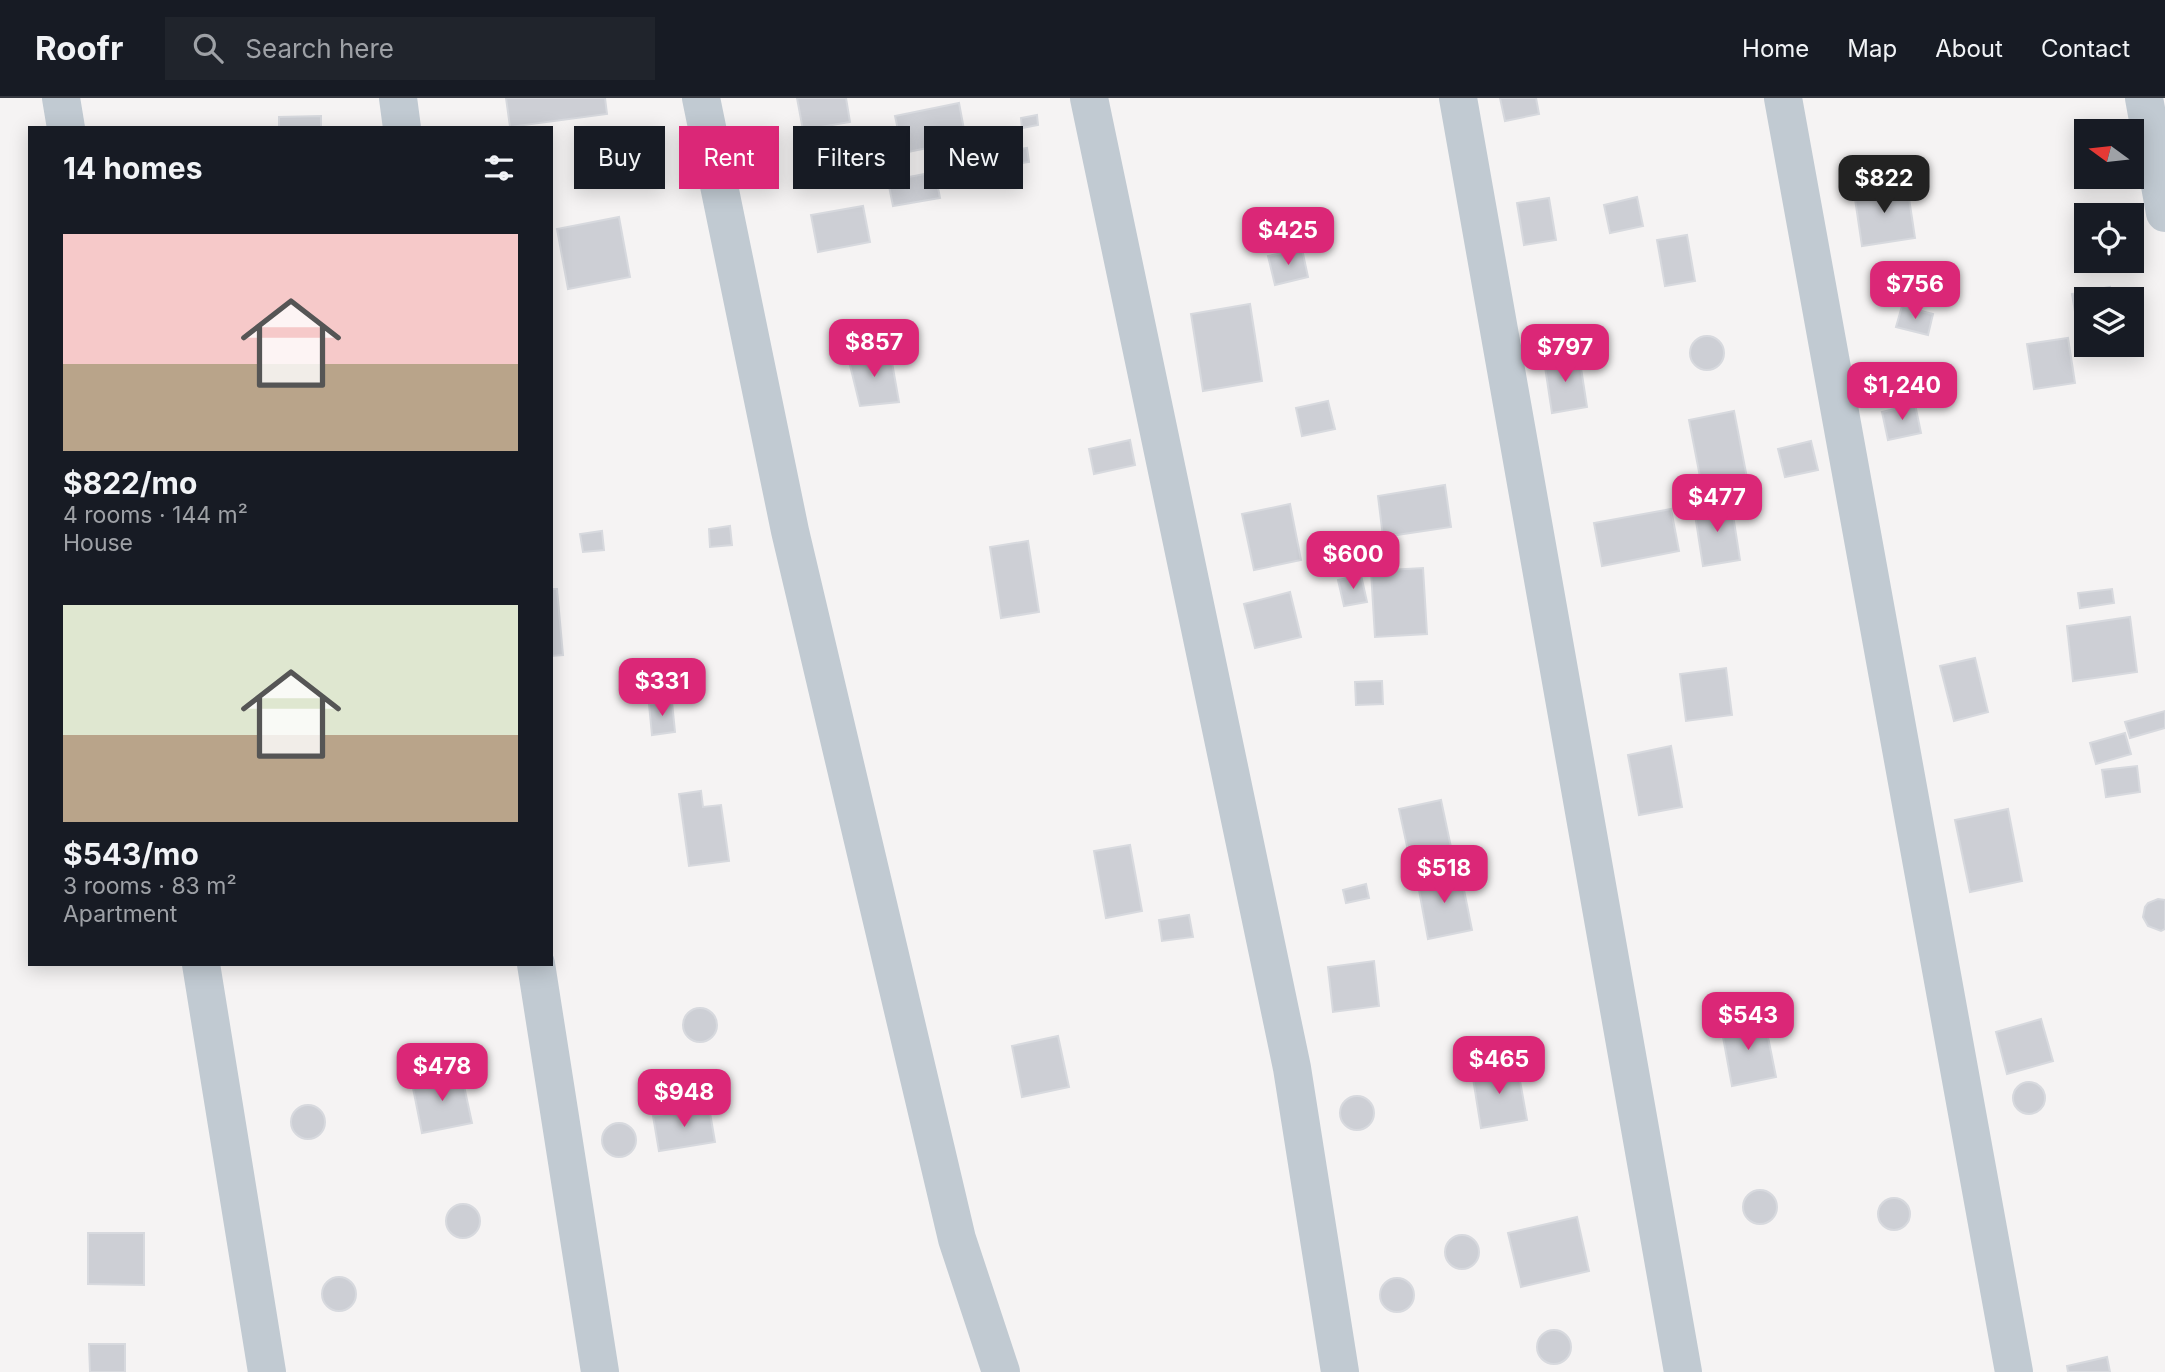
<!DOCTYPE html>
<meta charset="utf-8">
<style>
:root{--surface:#171b24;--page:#20242c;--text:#f1f3f6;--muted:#9ea1a6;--line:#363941;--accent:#db2777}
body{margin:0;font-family:Inter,sans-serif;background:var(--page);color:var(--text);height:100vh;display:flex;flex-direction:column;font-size:26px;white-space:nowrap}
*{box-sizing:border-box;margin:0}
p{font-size:23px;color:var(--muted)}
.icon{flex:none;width:38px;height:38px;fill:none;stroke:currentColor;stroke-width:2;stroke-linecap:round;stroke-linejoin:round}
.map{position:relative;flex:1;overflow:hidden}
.sheet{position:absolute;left:28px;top:28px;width:525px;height:840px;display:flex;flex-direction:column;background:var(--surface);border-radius:0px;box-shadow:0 4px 18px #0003}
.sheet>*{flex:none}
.guide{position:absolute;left:574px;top:28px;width:665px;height:63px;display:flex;gap:14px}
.needle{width:46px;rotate:285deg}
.tools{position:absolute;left:2074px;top:21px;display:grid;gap:14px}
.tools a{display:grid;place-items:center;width:70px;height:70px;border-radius:0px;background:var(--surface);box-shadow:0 4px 18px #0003;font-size:35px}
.price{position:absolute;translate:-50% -60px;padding:0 16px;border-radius:14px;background:var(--accent);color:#fff;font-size:23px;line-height:46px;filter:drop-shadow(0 2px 4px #0008)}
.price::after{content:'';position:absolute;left:50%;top:42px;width:21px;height:16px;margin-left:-10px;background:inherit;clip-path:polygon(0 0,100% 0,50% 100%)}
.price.on{background:#222;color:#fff}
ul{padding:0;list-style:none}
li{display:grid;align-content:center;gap:14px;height:371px;padding:0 35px}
li span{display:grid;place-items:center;height:217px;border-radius:0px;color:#555}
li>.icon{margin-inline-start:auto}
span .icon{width:126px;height:126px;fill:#fffc;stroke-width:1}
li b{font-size:30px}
h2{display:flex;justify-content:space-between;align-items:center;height:84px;padding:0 35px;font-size:30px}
.pill{padding:0 24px;border-radius:0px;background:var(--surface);box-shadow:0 4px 18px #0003;font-size:24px;line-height:63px}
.pill.on{background:var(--accent);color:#fff}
header{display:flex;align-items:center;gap:42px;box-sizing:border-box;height:98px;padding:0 35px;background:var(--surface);border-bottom:2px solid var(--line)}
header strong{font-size:33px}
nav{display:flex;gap:38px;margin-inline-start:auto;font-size:24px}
.search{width:490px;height:63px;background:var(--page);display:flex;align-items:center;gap:18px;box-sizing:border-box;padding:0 24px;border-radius:0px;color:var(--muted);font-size:26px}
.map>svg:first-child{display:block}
.building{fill:#cdcfd5;stroke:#d7d9de;stroke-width:2}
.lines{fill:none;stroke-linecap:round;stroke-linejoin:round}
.minor{stroke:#c1cad2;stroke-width:38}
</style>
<header>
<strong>Roofr</strong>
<div class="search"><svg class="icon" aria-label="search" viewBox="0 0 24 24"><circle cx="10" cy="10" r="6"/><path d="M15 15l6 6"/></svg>Search here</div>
<nav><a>Home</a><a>Map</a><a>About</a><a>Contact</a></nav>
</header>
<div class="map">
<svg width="2165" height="1274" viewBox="0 0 2165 1274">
<rect width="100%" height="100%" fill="#f5f3f3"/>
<!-- building -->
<g class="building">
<polygon points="506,0 605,0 607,16 510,29"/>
<polygon points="797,0 846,0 850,24 803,32"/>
<polygon points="1500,0 1536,0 1539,16 1505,23"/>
<polygon points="959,5 966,42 903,55 895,18"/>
<polygon points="1037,17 1038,27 1022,30 1021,20"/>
<polygon points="321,18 321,30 279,30 279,19"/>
<polygon points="1027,50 1029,64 1004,68 1002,54"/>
<polygon points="935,74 940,100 893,108 888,83"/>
<polygon points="1907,87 1915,140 1862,148 1854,94"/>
<polygon points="1637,99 1643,128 1610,135 1604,107"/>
<polygon points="1549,100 1556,142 1524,147 1517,105"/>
<polygon points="863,108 870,144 818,154 811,117"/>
<polygon points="619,119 630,179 568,191 557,131"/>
<polygon points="1687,137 1695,183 1665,188 1657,142"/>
<polygon points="1302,151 1308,179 1275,187 1268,158"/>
<polygon points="2110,189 2112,201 2086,201 2086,235 2079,237 2072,196"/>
<polygon points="1250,206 1262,283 1203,293 1191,216"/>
<polygon points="1902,208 1933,216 1928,237 1896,229"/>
<circle cx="1707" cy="255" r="17"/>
<polygon points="2068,240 2075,285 2034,291 2027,246"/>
<polygon points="890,253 899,304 860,308 848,259"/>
<polygon points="1579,257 1587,309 1552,315 1544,262"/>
<polygon points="1328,303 1335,331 1302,338 1296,310"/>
<polygon points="1915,306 1921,335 1888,342 1882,314"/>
<polygon points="1734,313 1747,380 1702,389 1689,322"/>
<polygon points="1130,342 1135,367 1094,376 1089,351"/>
<polygon points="1811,343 1818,372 1785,379 1778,351"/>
<polygon points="1445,387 1451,429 1383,439 1378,398"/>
<polygon points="1731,404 1740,462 1703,468 1694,410"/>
<polygon points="1290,406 1301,462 1254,472 1242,416"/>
<polygon points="1671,411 1679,453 1602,468 1594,425"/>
<polygon points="730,428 732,447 710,449 709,431"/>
<polygon points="602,433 604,452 583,454 580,436"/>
<polygon points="1028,443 1039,514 1001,520 990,449"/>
<polygon points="1423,470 1427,536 1375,539 1371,473"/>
<polygon points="1361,477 1367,504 1344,508 1338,482"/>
<polygon points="551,491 557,491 563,557 551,558"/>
<polygon points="2112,491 2114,505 2080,510 2078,495"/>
<polygon points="1290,494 1301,539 1255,550 1244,506"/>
<polygon points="2130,519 2137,574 2073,583 2067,528"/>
<polygon points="1975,560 1988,614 1954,623 1940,568"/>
<polygon points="1726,570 1732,617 1686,623 1680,576"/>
<polygon points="1382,583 1383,606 1356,607 1355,584"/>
<polygon points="672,604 675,634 652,637 649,606"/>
<polygon points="2165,613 2165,630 2130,640 2125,624"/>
<polygon points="2125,635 2131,656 2096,666 2090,645"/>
<polygon points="1671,648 1682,709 1639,717 1628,657"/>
<polygon points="2137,668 2140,694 2106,699 2102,672"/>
<polygon points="701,693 703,709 721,707 729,763 689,768 679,696"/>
<polygon points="1441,702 1452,754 1410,762 1399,711"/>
<polygon points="2008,711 2022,783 1970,794 1955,722"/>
<polygon points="1130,747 1142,813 1106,820 1094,753"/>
<polygon points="1460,772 1472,832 1428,841 1417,781"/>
<polygon points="1366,786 1369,800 1346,805 1343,792"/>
<polygon points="2158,801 2165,802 2165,831 2161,833 2148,828 2143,819 2145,809 2148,805"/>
<polygon points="1189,817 1193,839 1162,843 1159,822"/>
<polygon points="1374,863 1379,908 1333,914 1328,869"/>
<circle cx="700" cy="927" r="17"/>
<polygon points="1764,919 1776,979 1732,988 1721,928"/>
<polygon points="2041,921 2053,963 2007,976 1996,934"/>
<polygon points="1058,938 1069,989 1022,999 1012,948"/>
<polygon points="1517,966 1527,1022 1481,1030 1472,974"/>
<polygon points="461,974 472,1025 422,1035 412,985"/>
<circle cx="2029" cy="1000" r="16"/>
<circle cx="1357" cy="1015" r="17"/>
<circle cx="308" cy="1024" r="17"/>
<polygon points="709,1009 715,1044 659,1053 653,1018"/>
<circle cx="619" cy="1042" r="17"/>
<circle cx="1760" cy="1109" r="17"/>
<circle cx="1894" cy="1116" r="16"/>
<circle cx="463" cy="1123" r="17"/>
<polygon points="1577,1119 1589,1173 1521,1189 1508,1135"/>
<polygon points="88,1135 144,1135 144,1187 88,1186"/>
<circle cx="1462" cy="1154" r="17"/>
<circle cx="339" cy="1196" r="17"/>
<circle cx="1397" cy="1197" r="17"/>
<circle cx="1554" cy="1249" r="17"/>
<polygon points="89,1246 125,1246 125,1274 90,1274"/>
<polygon points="2107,1259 2110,1274 2068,1274 2067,1268"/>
</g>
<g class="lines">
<!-- minor -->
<g class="minor">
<polyline points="61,0 66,30"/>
<polyline points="398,0 402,30"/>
<polyline points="701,0 790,433 957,1141 1001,1274"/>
<polyline points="1089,0 1292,970 1340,1274"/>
<polyline points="1458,0 1683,1274"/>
<polyline points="1783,0 2014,1274"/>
<polyline points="2144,0 2165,115"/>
<polyline points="201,866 267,1274"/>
<polyline points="536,866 600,1274"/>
</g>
</g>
</svg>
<div class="tools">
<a><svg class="needle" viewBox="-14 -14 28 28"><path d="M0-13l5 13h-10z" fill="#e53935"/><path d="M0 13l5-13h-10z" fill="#9ea1a6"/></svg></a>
<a><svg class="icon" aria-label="locate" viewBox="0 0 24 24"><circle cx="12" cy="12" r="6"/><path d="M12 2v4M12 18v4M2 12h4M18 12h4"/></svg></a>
<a><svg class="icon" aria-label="layers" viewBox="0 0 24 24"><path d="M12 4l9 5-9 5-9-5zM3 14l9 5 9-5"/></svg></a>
</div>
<b class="price on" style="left:1884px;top:117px">$822</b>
<b class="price" style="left:1288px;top:169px">$425</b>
<b class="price" style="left:1915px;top:223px">$756</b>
<b class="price" style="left:874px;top:281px">$857</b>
<b class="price" style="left:1565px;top:286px">$797</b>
<b class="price" style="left:1902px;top:324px">$1,240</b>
<b class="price" style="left:1717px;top:436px">$477</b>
<b class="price" style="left:1353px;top:493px">$600</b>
<b class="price" style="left:662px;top:620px">$331</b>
<b class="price" style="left:1444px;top:807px">$518</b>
<b class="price" style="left:1748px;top:954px">$543</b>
<b class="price" style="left:1499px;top:998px">$465</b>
<b class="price" style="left:442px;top:1005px">$478</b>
<b class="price" style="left:684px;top:1031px">$948</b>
<div class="guide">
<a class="pill">Buy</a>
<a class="pill on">Rent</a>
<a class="pill">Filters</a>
<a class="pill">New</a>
</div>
<section class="sheet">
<h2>14 homes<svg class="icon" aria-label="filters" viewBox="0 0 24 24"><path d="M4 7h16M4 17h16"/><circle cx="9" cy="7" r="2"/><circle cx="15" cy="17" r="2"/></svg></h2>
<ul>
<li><span style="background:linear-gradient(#f6c9c9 60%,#b9a48a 0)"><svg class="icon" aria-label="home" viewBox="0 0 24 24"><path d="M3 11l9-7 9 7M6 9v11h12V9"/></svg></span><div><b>$822/mo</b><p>4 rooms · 144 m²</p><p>House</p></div></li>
<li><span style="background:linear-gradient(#dfe7d0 60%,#b9a48a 0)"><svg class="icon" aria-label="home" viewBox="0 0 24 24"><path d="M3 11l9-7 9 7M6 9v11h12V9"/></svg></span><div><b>$543/mo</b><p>3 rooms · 83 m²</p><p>Apartment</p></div></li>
</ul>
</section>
</div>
